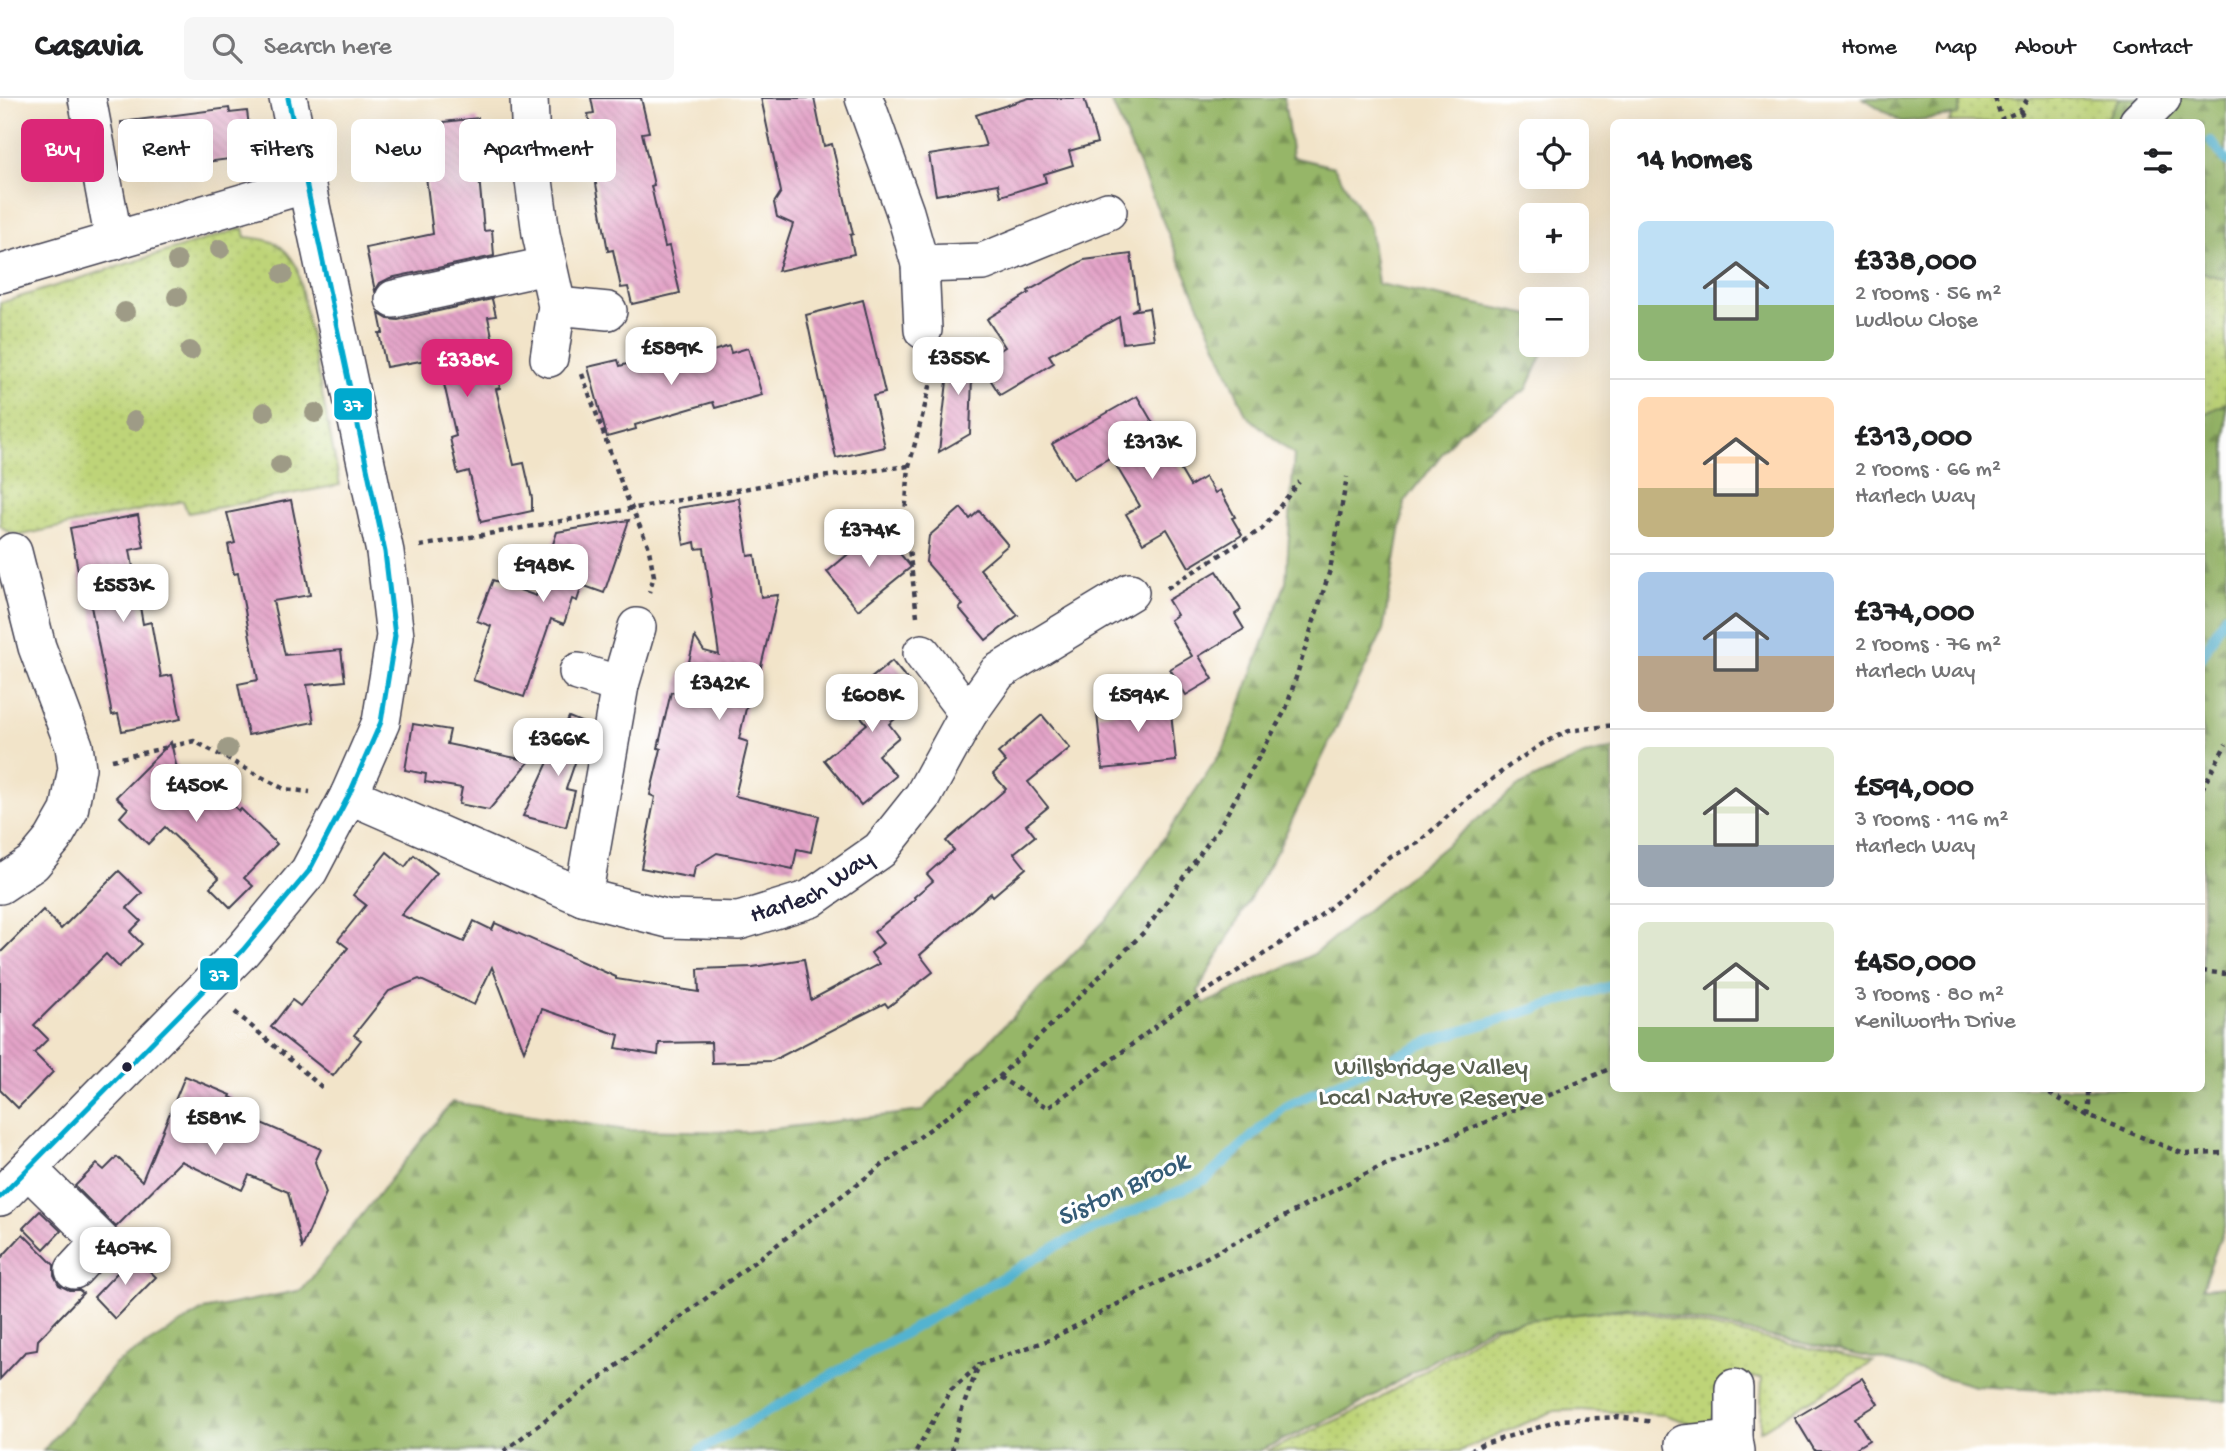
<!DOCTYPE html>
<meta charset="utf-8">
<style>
:root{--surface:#fff;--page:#f6f6f6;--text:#202124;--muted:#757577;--line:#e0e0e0;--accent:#db2777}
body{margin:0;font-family:"Gochi Hand",sans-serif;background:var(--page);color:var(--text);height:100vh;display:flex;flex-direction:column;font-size:26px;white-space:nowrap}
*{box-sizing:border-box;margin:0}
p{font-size:23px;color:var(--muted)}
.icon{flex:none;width:38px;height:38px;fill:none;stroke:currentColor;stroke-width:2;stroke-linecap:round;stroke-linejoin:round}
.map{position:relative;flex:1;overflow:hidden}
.details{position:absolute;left:1610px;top:21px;width:595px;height:973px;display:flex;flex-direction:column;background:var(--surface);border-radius:10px;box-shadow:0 7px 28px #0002}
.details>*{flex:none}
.guide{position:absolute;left:21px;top:21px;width:665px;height:63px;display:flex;gap:14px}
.fabs{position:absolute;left:1519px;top:21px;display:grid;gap:14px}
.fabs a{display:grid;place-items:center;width:70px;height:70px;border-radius:10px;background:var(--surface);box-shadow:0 7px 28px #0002;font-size:35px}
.price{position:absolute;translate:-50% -60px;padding:0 16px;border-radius:14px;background:#fff;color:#222;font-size:23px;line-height:46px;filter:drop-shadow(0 2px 4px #0008)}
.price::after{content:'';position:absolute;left:50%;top:42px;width:21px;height:16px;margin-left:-10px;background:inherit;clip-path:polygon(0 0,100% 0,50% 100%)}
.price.on{background:var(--accent);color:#fff}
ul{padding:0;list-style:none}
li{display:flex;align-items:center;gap:21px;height:175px;padding:0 28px}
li+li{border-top:2px solid var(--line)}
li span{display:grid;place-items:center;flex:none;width:196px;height:140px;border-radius:10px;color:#555}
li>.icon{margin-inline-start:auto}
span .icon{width:84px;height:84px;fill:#fffc;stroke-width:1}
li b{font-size:30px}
h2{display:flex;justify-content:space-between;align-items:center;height:84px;padding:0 28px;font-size:30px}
.pill{padding:0 24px;border-radius:10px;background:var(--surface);box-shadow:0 7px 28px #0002;font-size:24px;line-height:63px}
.pill.on{background:var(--accent);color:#fff}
header{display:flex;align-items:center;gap:42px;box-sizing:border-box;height:98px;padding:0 35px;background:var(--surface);border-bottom:2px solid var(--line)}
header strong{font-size:33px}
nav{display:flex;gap:38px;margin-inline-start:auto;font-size:24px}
.search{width:490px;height:63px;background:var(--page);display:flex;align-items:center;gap:18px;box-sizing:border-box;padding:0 24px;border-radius:10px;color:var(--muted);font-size:26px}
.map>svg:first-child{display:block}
.green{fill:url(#green-dots);stroke:#707b5a;stroke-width:2}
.forest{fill:url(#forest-firs);stroke:#5c6c52;stroke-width:2}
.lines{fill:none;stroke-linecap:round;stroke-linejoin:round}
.stream{stroke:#52b3d0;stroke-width:10}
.building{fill:url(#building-back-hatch)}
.minor-casing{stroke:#413f50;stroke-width:40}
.path{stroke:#413f50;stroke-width:4.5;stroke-dasharray:5 5;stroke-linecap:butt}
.minor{stroke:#fff;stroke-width:37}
.bus-1-casing{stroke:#fff;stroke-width:10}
.bus-1{stroke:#00a9ce;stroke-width:5}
.tree{fill:#9e9b86}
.bus-dot{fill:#22223b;stroke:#fff;stroke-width:2.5}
.labels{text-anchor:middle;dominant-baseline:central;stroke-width:6;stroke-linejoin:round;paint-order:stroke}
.street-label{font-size:26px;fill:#22223b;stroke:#fff}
.park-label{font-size:26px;fill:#596050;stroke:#fff}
.water-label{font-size:28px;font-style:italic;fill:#355c77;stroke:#fff}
.line-badge{stroke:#fff;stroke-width:2.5}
.badge-label{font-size:19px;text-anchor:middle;font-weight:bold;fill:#fff}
</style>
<header>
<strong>Casavia</strong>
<div class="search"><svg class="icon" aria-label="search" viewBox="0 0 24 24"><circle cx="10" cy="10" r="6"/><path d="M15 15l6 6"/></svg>Search here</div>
<nav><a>Home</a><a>Map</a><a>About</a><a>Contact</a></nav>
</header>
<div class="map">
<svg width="2226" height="1353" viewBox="0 0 2226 1353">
<defs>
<pattern id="green-dots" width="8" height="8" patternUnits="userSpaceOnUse" patternTransform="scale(1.75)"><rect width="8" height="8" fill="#bed478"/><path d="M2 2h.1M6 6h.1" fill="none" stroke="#a3b669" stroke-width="1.8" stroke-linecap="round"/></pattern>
<pattern id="forest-firs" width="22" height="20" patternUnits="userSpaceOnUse" patternTransform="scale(1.75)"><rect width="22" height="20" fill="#96b668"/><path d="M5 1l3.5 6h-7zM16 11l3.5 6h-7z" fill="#7a9457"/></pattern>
<pattern id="building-back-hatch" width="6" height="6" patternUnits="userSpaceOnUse" patternTransform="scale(1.75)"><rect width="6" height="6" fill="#e3a3c7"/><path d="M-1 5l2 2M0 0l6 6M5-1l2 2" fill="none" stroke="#c28cac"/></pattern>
</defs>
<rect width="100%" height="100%" fill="#fff"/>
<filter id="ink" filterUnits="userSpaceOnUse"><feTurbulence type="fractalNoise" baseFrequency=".0143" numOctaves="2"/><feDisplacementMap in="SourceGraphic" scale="14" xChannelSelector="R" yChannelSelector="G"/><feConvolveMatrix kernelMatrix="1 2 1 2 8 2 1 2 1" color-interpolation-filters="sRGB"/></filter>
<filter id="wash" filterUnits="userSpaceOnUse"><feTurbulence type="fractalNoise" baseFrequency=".00686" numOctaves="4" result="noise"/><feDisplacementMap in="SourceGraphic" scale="28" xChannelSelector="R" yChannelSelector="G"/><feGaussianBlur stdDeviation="1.57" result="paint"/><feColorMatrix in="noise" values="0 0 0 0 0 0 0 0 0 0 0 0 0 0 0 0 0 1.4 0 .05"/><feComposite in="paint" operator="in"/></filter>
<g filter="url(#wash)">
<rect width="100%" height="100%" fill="#f2e4c9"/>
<!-- green -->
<g class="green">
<polygon points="1962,0 2226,0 2226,691 2202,719 2202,24 1949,24"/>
<path d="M243 130 245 139C273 141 283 145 297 169L340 387 188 415 183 403 22 437 8 434 0 427V205Z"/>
<polygon points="1629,1211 1873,1264 1760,1333 1762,1280 1728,1280 1709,1328 1692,1326 1665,1317 1580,1312 1554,1313 1460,1353 1267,1353 1366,1309 1494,1229 1538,1220"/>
</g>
<!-- forest -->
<g class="forest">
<polygon points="1110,0 1284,0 1292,59 1334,69 1370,129 1378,186 1531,217 1531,247 1547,247 1527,291 1458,335 1405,404 1383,533 1279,749 1198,893 1204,906 1314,856 1518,688 1584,657 1613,651 1614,990 2202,990 2202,317 2226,305 2226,1124 2202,1190 2226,1188 2226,1303 1975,1288 1882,1262 1632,1209 1492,1227 1355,1309 1259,1353 43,1353 114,1267 203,1212 302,1192 452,1004 625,1032 747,1034 922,1013 1117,810 1224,650 1286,484 1294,357 1246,317"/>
<polygon points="1863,0 1962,0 1958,17 1902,24"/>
<polygon points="2119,0 2226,0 2226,182 2202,174 2202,24 2105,24"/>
</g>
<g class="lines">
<!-- stream -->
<g class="stream">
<polyline points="2211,43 2226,63"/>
<polyline points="2202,559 2226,516"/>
<polyline points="699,1353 1060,1146 1206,1081 1285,1008 1432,942 1614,887"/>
</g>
</g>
<g id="blocks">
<!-- building -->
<g class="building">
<polygon points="591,0 641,0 649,34 642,35 654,87 651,88 665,149 669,148 680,195 632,206 628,189 621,190 613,152 608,153 593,69 598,68 588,16 594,15"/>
<polygon points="761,0 814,0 824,48 832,46 853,136 850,137 854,156 778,173 793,126 777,119 774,105 781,94"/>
<polygon points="1029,0 1084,0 1097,45 1069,53 1073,67 1044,76 1046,84 1001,98 998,86 936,97 929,57 986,48 976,17"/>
<polygon points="229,10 230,15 247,13 253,58 191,66 190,59 127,68 121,24"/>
<polygon points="478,20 482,55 477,56 484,133 492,132 494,158 390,180 380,185 375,193 366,150 433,136 424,62 442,60 439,37 445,36 444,24"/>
<polygon points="1131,156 1138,209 1131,213 1149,210 1154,241 1123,245 1119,219 1049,257 1054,265 1000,297 980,265 1005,249 987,221 1029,195 1028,193 1084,162"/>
<polygon points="492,201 496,218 488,219 493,243 489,245 500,290 496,291 514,367 524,365 532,400 532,413 481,424 469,373 458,376 450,340 456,338 438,260 386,269 379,235 383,235 379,216 388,221 398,222"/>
<polygon points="863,202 885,295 873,298 885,349 836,360 806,217"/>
<polygon points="729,248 731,255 748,250 762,297 715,310 713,304 635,327 636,331 607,339 588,269 618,262 620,268 637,263 638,268 687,254 684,262"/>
<polygon points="951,248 973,250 970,336 939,354"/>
<polygon points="1137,298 1190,388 1205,379 1215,395 1220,392 1235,419 1232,420 1242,437 1189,469 1167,431 1143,445 1126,416 1140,408 1111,359 1073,381 1052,346"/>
<polygon points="739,400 748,458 755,457 761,499 778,497 758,581 753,580 739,641 748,644 735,698 819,718 811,754 797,751 793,771 717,755 695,769 693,780 641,770 655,699 650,697 661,651 658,650 671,594 676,595 680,575 686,576 695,539 704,553 719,557 704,450 696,451 695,444 684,447 678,410"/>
<polygon points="291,402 310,497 273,503 285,557 341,552 345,583 307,587 314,624 248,637 238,586 258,582 238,475 234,476 231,462 228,447 235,445 227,415"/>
<polygon points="961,410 970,421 979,413 1008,447 980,471 1018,517 986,542 959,510 963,507 926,464 929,438"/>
<polygon points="138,417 144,449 130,452 143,526 151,524 161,579 172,577 181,621 122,633 118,616 112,617 90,503 84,504 70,430"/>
<polygon points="629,422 604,495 582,487 577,503 572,501 564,526 551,521 524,599 473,582 491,528 477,523 493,482 536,498 557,434"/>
<polygon points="879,430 911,469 858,512 827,474"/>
<polygon points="1217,473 1241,512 1235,516 1244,531 1199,558 1213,581 1186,597 1170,571 1192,558 1170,522 1177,517 1168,502"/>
<polygon points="892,563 911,586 903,593 913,606 889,626 899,639 878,657 896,678 861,707 824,662 867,626 846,601"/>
<polygon points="1169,595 1176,663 1103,671 1097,616 1133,612 1132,599"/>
<polygon points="1042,617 1070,650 1028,684 1048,709 1026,727 1035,738 1014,755 1026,770 993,798 991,795 920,857 933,874 888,909 885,905 772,963 712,965 711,944 659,945 658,957 616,950 619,937 542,911 524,953 492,869 474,907 419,881 389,893 354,937 361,942 333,978 271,929 292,902 300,908 348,850 338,842 366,807 353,797 387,754 405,769 414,757 437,775 401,817 464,844 474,823 492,832 495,825 616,879 616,881 699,894 698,871 753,869 804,861 811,902 879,866 871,855 883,845 874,834 915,801 914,799 933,783 927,776 954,752 946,743 1006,691 993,676 1006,664 998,655"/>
<polygon points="569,619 588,627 566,691 575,693 566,729 523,718"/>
<polygon points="413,626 450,632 447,646 530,663 489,712 459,706 462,690 425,684 426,676 405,672"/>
<polygon points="171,644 176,667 209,701 218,692 239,713 241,711 277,746 244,780 253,788 231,810 210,789 219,780 165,729 148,746 120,719 128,710 116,699"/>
<polygon points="119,773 142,795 127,810 141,823 130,834 142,846 119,869 106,856 34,927 48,941 34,955 53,974 18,1010 0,992 0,855 43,812 61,831"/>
<polygon points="185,978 231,997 230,999 250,1008 245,1018 321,1051 315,1064 326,1095 302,1150 288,1094 249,1077 242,1092 181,1063 116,1129 75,1088 97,1066 104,1072 117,1059 142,1083"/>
<polygon points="40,1113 61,1133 44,1151 23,1130"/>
<polygon points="23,1136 54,1167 54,1177 59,1187 69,1192 79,1192 83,1195 38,1242 37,1252 25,1254 0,1281 0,1161"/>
<polygon points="133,1158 156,1179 115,1221 94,1199"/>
<polygon points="1862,1280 1878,1306 1855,1320 1869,1342 1851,1353 1815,1353 1795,1320"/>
</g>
</g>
</g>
<g filter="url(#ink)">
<use href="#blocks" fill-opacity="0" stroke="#413f50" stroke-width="2"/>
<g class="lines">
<!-- minor casing -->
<g class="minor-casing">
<g id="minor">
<polyline points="87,0 114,143"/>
<polyline points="529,0 532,67 541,136 557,208 549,260"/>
<polyline points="864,0 905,114 920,166 923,232"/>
<polyline points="2138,24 2162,0"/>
<polyline points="920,166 983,164 1108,113"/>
<polyline points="0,176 307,86"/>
<polyline points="394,201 546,168"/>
<polyline points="557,208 608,213"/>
<polyline points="922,555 968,616"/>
<polyline points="578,574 620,587"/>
<path id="s1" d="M349 697 583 799 669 821 739 823 810 801 880 752 923 698 968 616 998 574 1130 494"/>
<polyline points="0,787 33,765 53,741 69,713 77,670 74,648 37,549 13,454"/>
<polyline points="583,799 620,587 637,529"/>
<polyline points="28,1071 101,1143 74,1172"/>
<polyline points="0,1099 243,852 309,773 349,697 381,624 395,538 385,454 288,0"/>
<polyline points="1734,1290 1734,1341 1736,1353"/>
<polyline points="1684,1346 1734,1341"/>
</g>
</g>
<!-- path -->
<g class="path">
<polyline points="1995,0 2002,21 2020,13 2028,0"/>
<polyline points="2020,13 2027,24"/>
<polyline points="582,276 625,395 648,447 654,478 649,494"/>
<polyline points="420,448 788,383 909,368"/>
<polyline points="1167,490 1262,431 1299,384"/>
<polyline points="917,518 905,416 909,368 936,266"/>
<polyline points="112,662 194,643 284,691 310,694"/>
<polyline points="2202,691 2226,646"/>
<polyline points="2202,873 2226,876"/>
<polyline points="235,914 324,991"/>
<polyline points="999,979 1048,1010 1176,913 1310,826 1391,759 1418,745 1469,699 1509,668 1542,646 1569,633 1614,627"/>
<polyline points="2041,990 2088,1018 2184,1056 2226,1055"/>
<polyline points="2088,1018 2090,1007 2090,990"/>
<polyline points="504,1353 999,979 1145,833 1220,728 1286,611 1330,472 1347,379"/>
<polyline points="916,1353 951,1292 976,1270"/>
<polyline points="952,1353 961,1314 979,1267 1049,1242 1367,1075 1614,969"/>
<polyline points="1470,1353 1481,1347 1562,1322 1618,1319 1654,1324"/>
</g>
<!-- minor -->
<use href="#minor" class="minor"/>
<!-- bus-1 casing -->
<g class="bus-1-casing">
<polyline id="bus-1" points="0,1099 243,852 309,773 349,697 381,624 395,538 385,454 288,0"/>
</g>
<!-- bus-1 -->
<use href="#bus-1" class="bus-1"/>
</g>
<!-- trees -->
<g class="tree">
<circle cx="60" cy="31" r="10"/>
<circle cx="220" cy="151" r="10"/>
<circle cx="177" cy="163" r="10"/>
<circle cx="283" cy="176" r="10"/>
<circle cx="177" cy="199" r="10"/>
<circle cx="125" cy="214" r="10"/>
<circle cx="190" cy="253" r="10"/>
<circle cx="264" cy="314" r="10"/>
<circle cx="315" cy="315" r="10"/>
<circle cx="134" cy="323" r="10"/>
<circle cx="280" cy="367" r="10"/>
<circle cx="228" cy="651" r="10"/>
</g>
</g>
<!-- markers -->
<circle class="bus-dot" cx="127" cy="969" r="6"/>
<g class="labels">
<!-- street labels -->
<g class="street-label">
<text stroke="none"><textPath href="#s1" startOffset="495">Harlech Way</textPath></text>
</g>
<!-- park labels -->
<g class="park-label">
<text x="1431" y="971">Willsbridge Valley<tspan x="1431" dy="30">Local Nature Reserve</tspan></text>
</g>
<!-- water labels -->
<g class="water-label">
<text transform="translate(1123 1093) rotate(-25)">Siston Brook</text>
</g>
</g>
<g class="line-badge">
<rect x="333" y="289" width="40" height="34" rx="7" fill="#00a9ce"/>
<rect x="199" y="859" width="40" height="34" rx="7" fill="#00a9ce"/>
</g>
<g class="badge-label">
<text x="353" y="313">37</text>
<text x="219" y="883">37</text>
</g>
</svg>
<div class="fabs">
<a><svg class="icon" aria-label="locate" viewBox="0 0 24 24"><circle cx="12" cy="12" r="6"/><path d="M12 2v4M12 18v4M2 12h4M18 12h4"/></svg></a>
<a>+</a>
<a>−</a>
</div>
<b class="price" style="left:671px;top:289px">£589K</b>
<b class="price" style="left:958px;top:299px">£355K</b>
<b class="price on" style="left:467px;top:301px">£338K</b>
<b class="price" style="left:1152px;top:383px">£313K</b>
<b class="price" style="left:869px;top:471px">£374K</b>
<b class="price" style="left:543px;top:506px">£948K</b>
<b class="price" style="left:123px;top:526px">£553K</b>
<b class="price" style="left:719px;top:624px">£342K</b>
<b class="price" style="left:872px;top:636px">£608K</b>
<b class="price" style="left:1138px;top:636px">£594K</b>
<b class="price" style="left:558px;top:680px">£366K</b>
<b class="price" style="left:196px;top:726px">£450K</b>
<b class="price" style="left:215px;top:1059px">£581K</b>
<b class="price" style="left:125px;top:1189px">£407K</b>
<div class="guide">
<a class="pill on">Buy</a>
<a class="pill">Rent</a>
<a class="pill">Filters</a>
<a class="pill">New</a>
<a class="pill">Apartment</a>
</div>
<section class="details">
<h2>14 homes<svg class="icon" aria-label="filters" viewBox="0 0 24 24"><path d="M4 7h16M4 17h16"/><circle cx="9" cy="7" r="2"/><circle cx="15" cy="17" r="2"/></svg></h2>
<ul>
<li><span style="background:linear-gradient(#bfe0f5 60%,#8fb573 0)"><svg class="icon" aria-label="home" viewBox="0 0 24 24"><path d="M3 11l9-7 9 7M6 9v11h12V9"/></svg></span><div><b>£338,000</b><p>2 rooms · 56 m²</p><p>Ludlow Close</p></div></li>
<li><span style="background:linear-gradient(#ffd9b3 65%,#c2b280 0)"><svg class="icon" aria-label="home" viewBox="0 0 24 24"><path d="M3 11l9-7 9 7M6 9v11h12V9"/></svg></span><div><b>£313,000</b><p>2 rooms · 66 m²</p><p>Harlech Way</p></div></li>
<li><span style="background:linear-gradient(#a9c7e8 60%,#b9a48a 0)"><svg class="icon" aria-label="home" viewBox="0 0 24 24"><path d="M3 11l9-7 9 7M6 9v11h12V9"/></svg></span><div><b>£374,000</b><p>2 rooms · 76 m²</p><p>Harlech Way</p></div></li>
<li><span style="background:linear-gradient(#dfe7d0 70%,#9aa5b1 0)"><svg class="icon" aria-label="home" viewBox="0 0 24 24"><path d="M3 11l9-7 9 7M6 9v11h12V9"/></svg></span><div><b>£594,000</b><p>3 rooms · 116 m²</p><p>Harlech Way</p></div></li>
<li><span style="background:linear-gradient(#dfe7d0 75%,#8fb573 0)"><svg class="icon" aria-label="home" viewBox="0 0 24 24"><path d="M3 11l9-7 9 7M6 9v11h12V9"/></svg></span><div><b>£450,000</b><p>3 rooms · 80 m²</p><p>Kenilworth Drive</p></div></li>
</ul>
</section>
</div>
